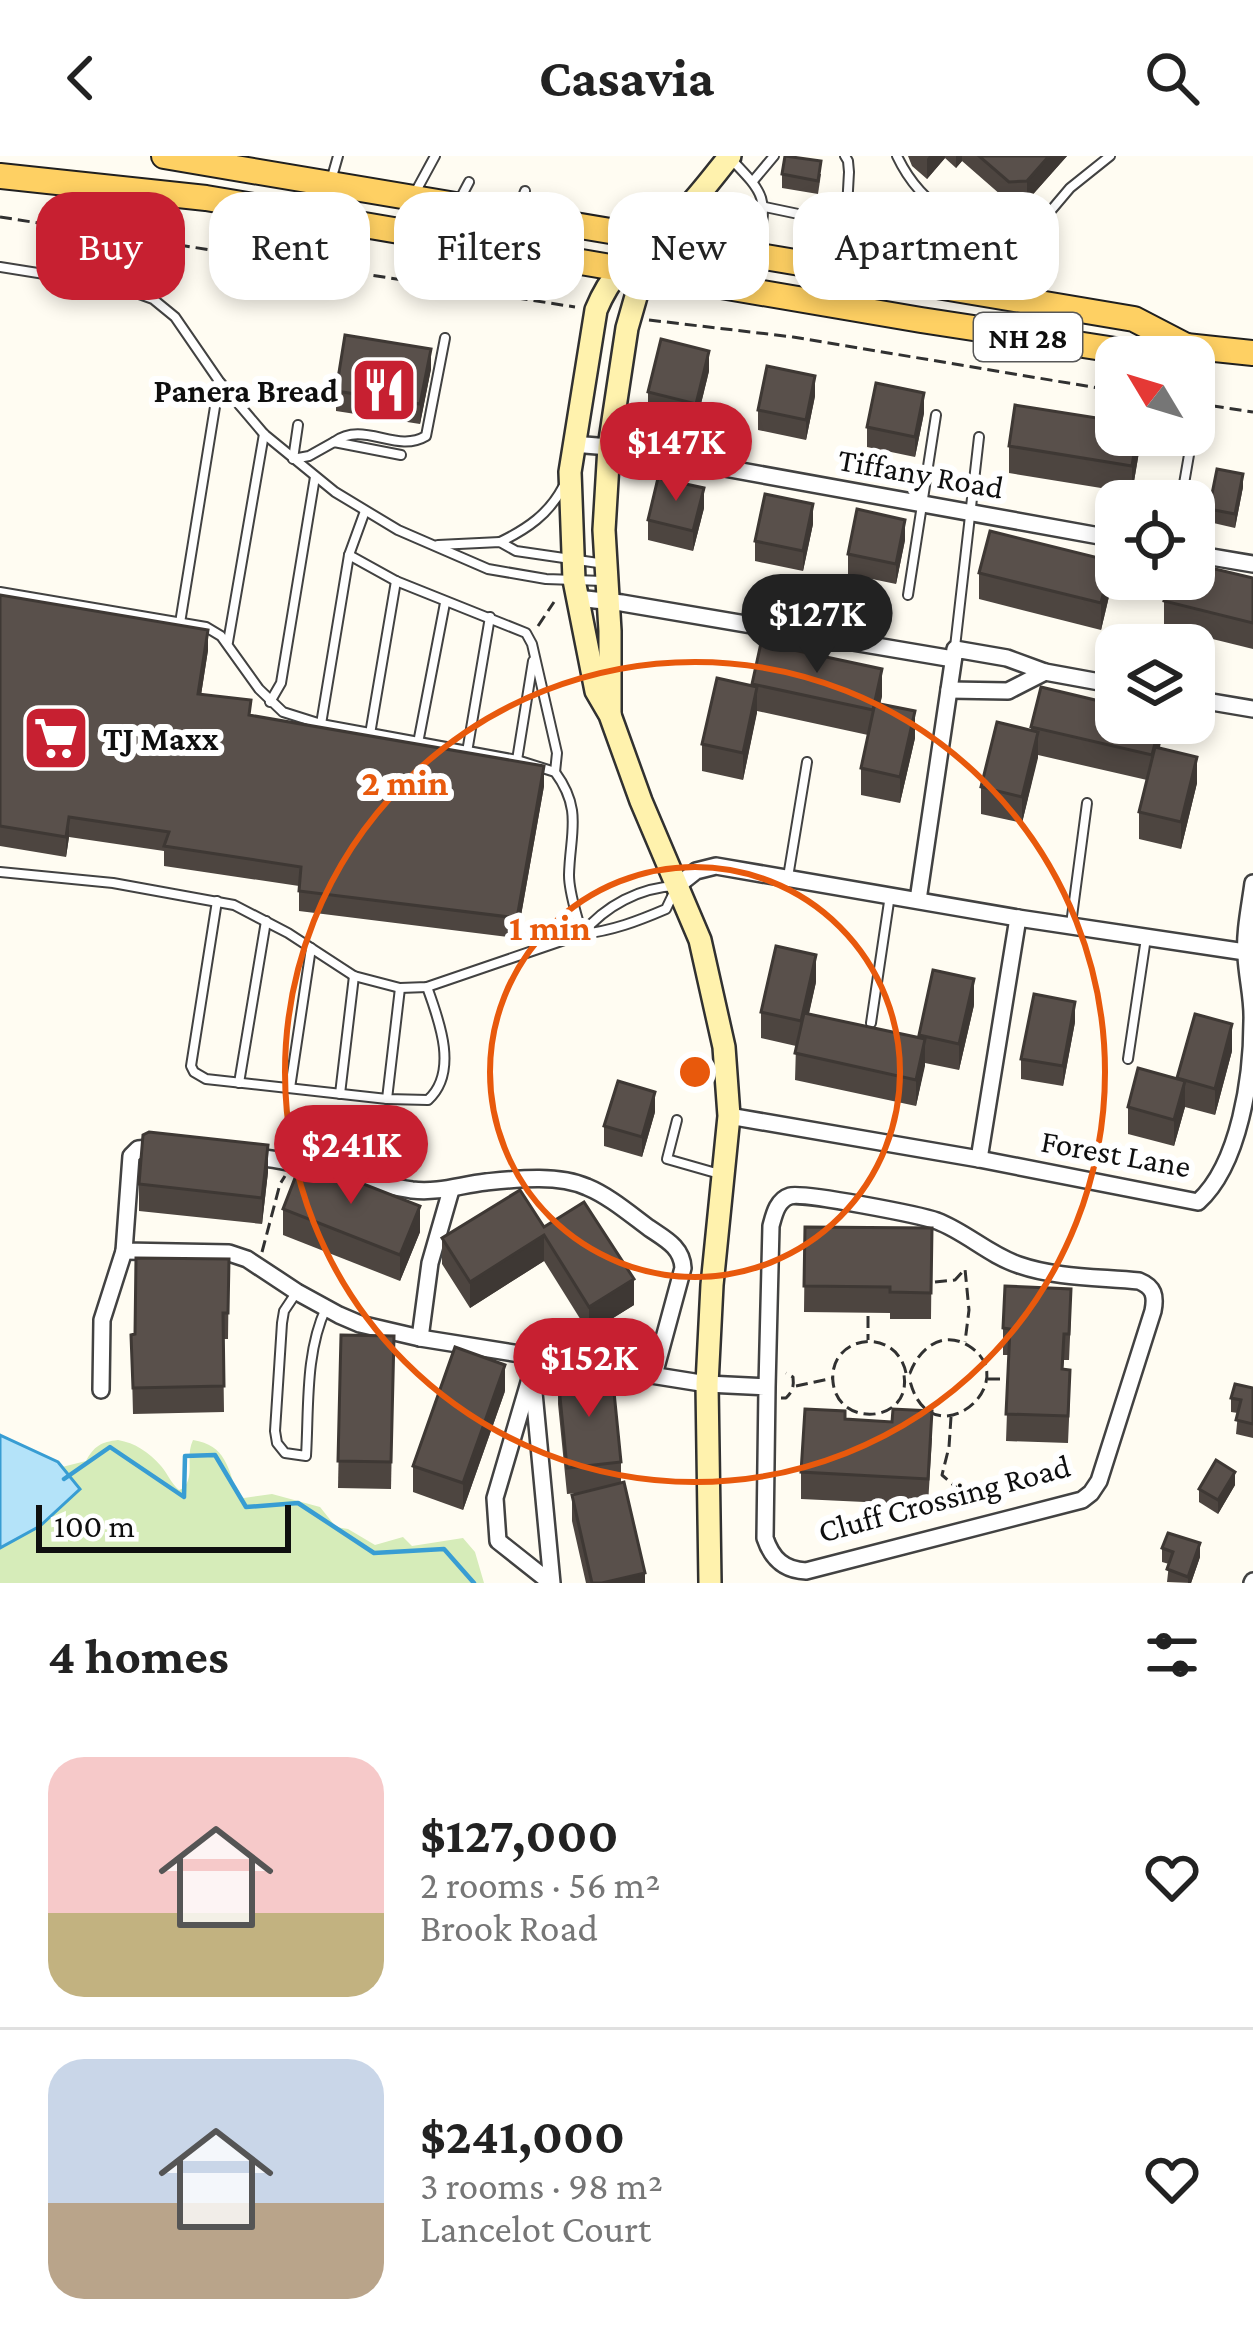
<!DOCTYPE html>
<meta charset="utf-8">
<style>
:root{--surface:#fff;--page:#f2f2f2;--text:#222;--muted:#767676;--line:#e0e0e0;--accent:#c72031}
body{margin:0;font-family:"Crimson Pro",serif;background:var(--page);color:var(--text);height:100vh;display:flex;flex-direction:column;font-size:45px;white-space:nowrap}
*{box-sizing:border-box;margin:0}
p{font-size:39px;color:var(--muted)}
.icon{flex:none;width:66px;height:66px;fill:none;stroke:currentColor;stroke-width:2;stroke-linecap:round;stroke-linejoin:round}
.map{position:relative;height:1427px;overflow:hidden}
.drawer{display:flex;flex-direction:column;background:var(--surface);flex:1}
.drawer>*{flex:none}
.banner{position:absolute;left:36px;top:36px;width:1182px;height:108px;display:flex;gap:24px}
.needle{width:78px;rotate:308deg}
.tools{position:absolute;left:1095px;top:180px;display:grid;gap:24px}
.tools a{display:grid;place-items:center;width:120px;height:120px;border-radius:24px;background:var(--surface);box-shadow:0 6px 18px #0003;font-size:60px}
.scale{position:absolute;left:36px;bottom:30px;width:255px;box-sizing:border-box;padding-left:12px;border:6px solid #0f0f0f;border-top:0;font-size:33px;line-height:42px;white-space:nowrap;color:#0f0f0f;-webkit-text-stroke:9px #fff;paint-order:stroke}
.price{position:absolute;translate:-50% -102px;padding:0 27px;border-radius:42px;background:var(--accent);color:#fff;font-size:39px;line-height:78px;filter:drop-shadow(0 3px 6px #0008)}
.price::after{content:'';position:absolute;left:50%;top:72px;width:36px;height:27px;margin-left:-18px;background:inherit;clip-path:polygon(0 0,100% 0,50% 100%)}
.price.on{background:#222;color:#fff}
ul{padding:0;list-style:none}
li{display:flex;align-items:center;gap:36px;height:300px;padding:0 48px}
li+li{border-top:3px solid var(--line)}
li span{display:grid;place-items:center;flex:none;width:336px;height:240px;border-radius:36px;color:#555}
li>.icon{margin-inline-start:auto}
span .icon{width:144px;height:144px;fill:#fffc;stroke-width:1}
li b{font-size:51px}
h2{display:flex;justify-content:space-between;align-items:center;height:144px;padding:0 48px;font-size:51px}
.tag{padding:0 42px;border-radius:36px;background:var(--surface);box-shadow:0 6px 18px #0003;font-size:42px;line-height:108px}
.tag.on{background:var(--accent);color:#fff}
header{display:flex;justify-content:space-between;align-items:center;height:156px;padding:0 48px;background:var(--surface);font-size:54px;font-weight:700}
.map>svg:first-child{display:block}
.green{fill:#d6ecb9}
.water{fill:#b4e3f9;stroke:#389dd3;stroke-width:3}
.lines{fill:none;stroke-linecap:round;stroke-linejoin:round}
.stream{stroke:#389dd3;stroke-width:4.5}
.lane-casing{stroke:#424242;stroke-width:12}
.street-casing{stroke:#424242;stroke-width:20}
.secondary-casing{stroke:#313131;stroke-width:26}
.primary-casing{stroke:#202020;stroke-width:28}
.path{stroke:#313131;stroke-width:3;stroke-dasharray:12 6;stroke-linecap:butt}
.lane{stroke:#fff;stroke-width:8}
.street{stroke:#fff;stroke-width:15}
.secondary{stroke:#fff2ad;stroke-width:21}
.primary{stroke:#fed063;stroke-width:24}
.wall{fill:#4d4540}
.shaded-wall{fill:#3e3834}
.building{fill:#59504b;stroke:#3e3834;stroke-width:3}
.ring{fill:none;stroke:#e8590c;stroke-width:6}
.labels{text-anchor:middle;dominant-baseline:central;stroke-width:12;stroke-linejoin:round;paint-order:stroke}
.shield{fill:#fff;stroke:#575757;stroke-width:3}
.shield-label{font-size:30px;font-weight:bold;fill:#0f0f0f}
.poi-label{font-size:33px;font-weight:bold;fill:#0f0f0f;stroke:#fff;text-anchor:end}
.street-label{font-size:33px;fill:#0f0f0f;stroke:#fff}
.centre{fill:#e8590c;stroke:#fff;stroke-width:6}
.ring-label{font-size:36px;text-anchor:middle;font-weight:bold;fill:#e8590c;stroke:#fff;stroke-width:12;stroke-linejoin:round;paint-order:stroke}
</style>
<header><svg class="icon" aria-label="back" viewBox="0 0 24 24"><path d="M15 5l-7 7 7 7"/></svg>Casavia<svg class="icon" aria-label="search" viewBox="0 0 24 24"><circle cx="10" cy="10" r="6"/><path d="M15 15l6 6"/></svg></header>
<div class="map">
<svg width="1253" height="1427" viewBox="0 0 1253 1427">
<rect width="100%" height="100%" fill="#fffcf2"/>
<!-- green -->
<path class="green" d="M118 1284C135 1287 149 1296 161 1310 168 1318 170 1326 179 1334L184 1332C195 1317 185 1301 193 1284 226 1289 228 1312 238 1340L244 1342 272 1338 320 1351 336 1371 348 1373 375 1389 403 1381 412 1390 463 1382 475 1396 484 1427H0V1297L62 1311 86 1305C94 1290 101 1286 118 1284Z"/>
<!-- water -->
<polygon class="water" points="0,1279 58,1306 80,1333 40,1370 0,1392"/>
<g class="lines">
<!-- stream -->
<polyline class="stream" points="64,1323 110,1291 184,1341 185,1300 215,1299 246,1351 298,1347 374,1397 444,1393 474,1427"/>
<!-- lane casing -->
<g class="lane-casing">
<g id="lane">
<path d="M897 0C924 57 967 70 1023 87"/>
<path d="M729 1C767 40 767 41 758 93"/>
<polyline points="332,21 338,0"/>
<polyline points="753,25 774,0"/>
<polyline points="416,35 435,0"/>
<polyline points="460,43 469,26"/>
<polyline points="765,51 846,68"/>
<polyline points="517,57 525,35"/>
<polyline points="844,107 849,16 848,5 845,0"/>
<polyline points="0,111 88,125 120,131 153,143 175,161 219,225 264,278 335,336 398,374 488,413 546,423 603,425"/>
<path d="M1012 138C1009 122 1008 111 1015 97L1070 32 1110 0"/>
<path d="M1016 139C1031 122 1035 108 1023 87"/>
<polyline points="298,269 293,303 309,300 334,286 401,299"/>
<path d="M334 286C364 264 396 298 426 280L445 182"/>
<polyline points="1181,345 1190,293"/>
<path d="M500 386C527 373 549 358 563 331"/>
<polyline points="438,389 500,386 516,395 605,408"/>
<polyline points="349,399 396,425 526,477 532,488 557,597 555,616"/>
<path d="M0 436 206 471 221 480 259 533 283 556 321 568 517 604 555 616C583 654 570 677 569 719 569 738 577 758 581 776"/>
<polyline points="908,439 936,259"/>
<polyline points="180,467 219,226"/>
<polyline points="228,486 264,278"/>
<polyline points="955,491 979,281"/>
<polyline points="270,546 281,527 315,321"/>
<polyline points="321,568 349,399 365,355"/>
<polyline points="370,578 396,425"/>
<polyline points="418,587 445,447"/>
<polyline points="467,596 490,461"/>
<polyline points="517,604 533,505"/>
<path d="M0 716 113 727 234 749 288 777 354 820 400 832 427 831 582 778C612 775 638 765 666 753L677 730C640 731 605 750 582 778"/>
<polyline points="788,721 807,606"/>
<path d="M217 745 191 910 194 916 206 923 387 943 428 944C459 916 439 864 427 831"/>
<polyline points="1071,768 1087,647"/>
<polyline points="871,867 890,739"/>
<polyline points="1128,903 1146,782"/>
<polyline points="239,927 266,765"/>
<polyline points="290,932 311,792"/>
<polyline points="340,938 354,820"/>
<polyline points="387,943 400,832"/>
<polyline points="677,964 667,1003 723,1019"/>
<path d="M296 1137 284 1155 282 1167 275 1275 277 1287 285 1297 306 1300C309 1251 305 1197 326 1152"/>
</g>
</g>
<!-- street casing -->
<g class="street-casing">
<g id="street">
<polyline points="573,288 609,291 1116,383"/>
<polyline points="1194,398 1253,408"/>
<polyline points="577,442 622,447 953,503"/>
<polyline points="949,534 1008,535 1045,516"/>
<polyline points="1194,543 1253,553"/>
<polyline points="677,730 696,715 716,710 1018,762 1245,796"/>
<polyline points="918,744 955,493 1007,502 1045,516 1116,529"/>
<path d="M729 960 979 1003 1198 1046C1240 1008 1252 920 1252 865 1253 843 1247 822 1246 800 1244 777 1250 750 1253 727"/>
<path d="M159 991 138 993 131 1000 124 1095 229 1097 247 1103 297 1136 339 1159 360 1168 420 1182 707 1228 767 1231 765 1382C772 1403 784 1414 806 1415L1082 1344 1091 1337 1099 1325 1153 1155C1156 1140 1154 1131 1139 1125 1100 1121 1056 1122 1019 1109 989 1099 966 1076 937 1065 920 1059 803 1036 790 1040 777 1044 774 1059 771 1070L767 1231"/>
<path d="M248 1000C304 1005 357 1026 412 1034 439 1037 460 1029 486 1026 516 1023 558 1018 587 1031 609 1040 630 1058 649 1072 665 1083 682 1091 683 1112L654 1219"/>
<polyline points="979,1003 1018,762"/>
<polyline points="420,1182 430,1107 451,1034"/>
<polyline points="532,1216 495,1342 498,1385 551,1427"/>
<polyline points="533,1226 552,1427"/>
<polyline points="101,1234 102,1164 124,1095"/>
<polyline points="1252,1427 1253,1425"/>
</g>
</g>
<!-- secondary casing -->
<g class="secondary-casing">
<g id="secondary">
<polyline points="610,558 610,475 604,374 609,291 627,172 647,102"/>
<path d="M710 1427 707 1228 712 1129 729 960 724 891 700 784 641 645 610 559 596 535 574 424 570 316 596 154C617 102 650 90 686 53 702 36 716 17 730 0"/>
</g>
</g>
<!-- primary casing -->
<g class="primary-casing">
<g id="primary">
<polyline points="164,0 1134,163 1186,190"/>
<polyline points="0,20 206,42 921,164 1135,197 1186,190 1253,197"/>
</g>
</g>
<!-- path -->
<g class="path">
<polyline points="0,61 575,151"/>
<polyline points="649,164 793,181 1116,235"/>
<polyline points="1194,247 1253,256"/>
<polyline points="538,470 554,446"/>
<polyline points="262,1096 280,1028 285,1020"/>
<polyline points="935,1126 955,1124 965,1113 969,1154 965,1186"/>
<polyline points="868,1160 868,1184"/>
<path d="M906 1217C896 1169 828 1179 833 1226 838 1273 912 1267 904 1219L910 1217C919 1193 942 1173 969 1190 1026 1226 931 1306 910 1225"/>
<polyline points="988,1223 1005,1223"/>
<polyline points="796,1230 833,1222"/>
<path d="M781 1242H786C793 1235 794 1230 793 1221L786 1217"/>
<polyline points="951,1261 949,1291 942,1319 958,1333 965,1356"/>
</g>
<!-- lane -->
<use href="#lane" class="lane"/>
<!-- street -->
<use href="#street" class="street"/>
<!-- secondary -->
<use href="#secondary" class="secondary"/>
<!-- primary -->
<use href="#primary" class="primary"/>
</g>
<!-- wall -->
<g class="wall">
<polygon points="908,0 1067,0 1027,45 1009,46 962,5 956,12 945,2 927,23 912,10"/>
<polygon points="782,18 821,18 818,38 782,32"/>
<polygon points="431,213 420,268 336,255 336,235"/>
<polygon points="709,215 696,268 648,256 648,236"/>
<polygon points="815,240 806,284 758,274 758,254"/>
<polygon points="924,257 915,301 867,291 867,271"/>
<polygon points="1139,279 1139,296 1132,337 1009,317 1009,290"/>
<polygon points="1243,331 1235,372 1209,366 1209,353"/>
<polygon points="704,352 693,395 648,384 648,364"/>
<polygon points="813,368 803,415 755,405 755,385"/>
<polygon points="905,384 896,428 848,418 848,398"/>
<polygon points="979,417 1111,432 1101,474 979,443"/>
<polygon points="1253,422 1253,493 1164,471 1164,445"/>
<polygon points="0,439 208,494 201,539 251,559 544,630 517,782 299,755 299,730 164,710 164,695 69,681 66,701 0,690"/>
<polygon points="761,487 882,540 880,548 915,582 900,647 861,639 861,612 868,579 757,555 743,624 702,615 702,588 752,530"/>
<polygon points="1161,567 1160,592 1197,627 1181,693 1139,683 1139,656 1147,624 1038,599 1022,667 981,658 981,631 1031,574 1031,571"/>
<polygon points="816,826 809,858 919,882 919,879 974,849 959,914 925,907 916,950 795,924 796,890 761,882 761,856"/>
<polygon points="1075,866 1063,930 1021,923 1021,903"/>
<polygon points="1232,895 1215,959 1185,951 1174,990 1128,978 1128,951 1177,922"/>
<polygon points="655,956 642,1001 604,990 604,970"/>
<polygon points="268,1016 262,1068 139,1055 139,1028"/>
<polygon points="283,1053 420,1076 400,1125 283,1079"/>
<polygon points="544,1071 634,1149 589,1177 544,1105 470,1152 442,1108 442,1082"/>
<polygon points="805,1071 932,1072 931,1163 890,1163 890,1157 804,1156"/>
<polygon points="229,1103 228,1183 223,1183 224,1256 133,1258 131,1179 135,1178"/>
<polygon points="1071,1159 1069,1204 1064,1204 1063,1213 1070,1240 1068,1287 1006,1285 1009,1199 1003,1199 1003,1172"/>
<polygon points="341,1179 394,1180 391,1333 338,1332"/>
<polygon points="558,1221 621,1306 621,1327 645,1427 586,1427 572,1365 572,1339 578,1337 567,1338 558,1248"/>
<polygon points="1253,1232 1253,1282 1236,1278 1238,1257 1231,1256 1231,1242"/>
<polygon points="505,1235 463,1354 413,1336 413,1310"/>
<polygon points="845,1263 892,1266 932,1282 928,1349 801,1343 801,1316"/>
<polygon points="1235,1329 1218,1358 1199,1346 1199,1333"/>
<polygon points="1162,1392 1200,1401 1191,1427 1167,1426 1169,1408 1162,1406"/>
</g>
<!-- shaded-wall -->
<g class="shaded-wall">
<polygon points="929,0 945,0 945,2 927,23 927,3"/>
<polygon points="956,0 962,0 962,5 956,12"/>
<polygon points="1049,0 1067,0 1027,45 1027,25"/>
<polygon points="431,193 431,213 420,268 420,248"/>
<polygon points="709,195 709,215 696,268 696,248"/>
<polygon points="815,220 815,240 806,284 806,264"/>
<polygon points="924,237 924,257 915,301 915,281"/>
<polygon points="1137,279 1139,279 1139,296 1132,337 1132,310"/>
<polygon points="1243,318 1243,331 1235,372 1235,358"/>
<polygon points="704,332 704,352 693,395 693,375"/>
<polygon points="813,348 813,368 803,415 803,395"/>
<polygon points="905,364 905,384 896,428 896,408"/>
<polygon points="1111,405 1111,432 1101,474 1101,447"/>
<polygon points="208,474 208,494 198,558 198,538"/>
<polygon points="882,513 882,540 873,580 873,554"/>
<polygon points="757,531 757,557 743,624 743,597"/>
<polygon points="915,555 915,582 900,647 900,621"/>
<polygon points="1160,567 1161,567 1161,586 1152,626 1152,599"/>
<polygon points="1038,576 1038,602 1022,667 1022,641"/>
<polygon points="1197,601 1197,627 1181,693 1181,666"/>
<polygon points="544,610 544,630 517,782 517,762"/>
<polygon points="69,661 69,681 66,701 66,681"/>
<polygon points="816,799 816,826 801,891 801,865"/>
<polygon points="974,823 974,849 959,914 959,888"/>
<polygon points="1075,846 1075,866 1063,930 1063,910"/>
<polygon points="1232,868 1232,895 1215,959 1215,933"/>
<polygon points="925,883 925,910 916,950 916,924"/>
<polygon points="1185,925 1185,951 1174,990 1174,964"/>
<polygon points="655,936 655,956 642,1001 642,981"/>
<polygon points="268,989 268,1016 262,1068 262,1042"/>
<polygon points="420,1050 420,1076 400,1125 400,1099"/>
<polygon points="544,1079 544,1105 470,1152 470,1126"/>
<polygon points="634,1123 634,1149 589,1177 589,1151"/>
<polygon points="505,1209 505,1235 463,1354 463,1327"/>
<polygon points="1235,1316 1235,1329 1218,1358 1218,1344"/>
<polygon points="1200,1387 1200,1401 1191,1427 1188,1427 1188,1421"/>
<polygon points="645,1417 645,1427 602,1427"/>
</g>
<!-- building -->
<g class="building">
<polygon points="785,0 821,5 818,25 782,18"/>
<polygon points="979,0 1049,0 1027,25 1009,26"/>
<polygon points="345,179 431,193 420,248 336,235"/>
<polygon points="661,183 709,195 696,248 648,236"/>
<polygon points="767,210 815,220 806,264 758,254"/>
<polygon points="876,227 924,237 915,281 867,271"/>
<polygon points="1015,249 1116,265 1116,279 1137,279 1132,310 1009,290"/>
<polygon points="1217,313 1243,318 1235,358 1209,353"/>
<polygon points="658,322 704,332 693,375 648,364"/>
<polygon points="765,338 813,348 803,395 755,385"/>
<polygon points="857,353 905,364 896,408 848,398"/>
<polygon points="990,375 1111,405 1101,447 979,417"/>
<polygon points="1194,408 1253,422 1253,467 1164,445 1170,423 1194,423"/>
<polygon points="0,439 208,474 198,538 251,544 249,559 544,610 517,762 299,735 301,711 164,690 169,676 69,661 66,681 0,670"/>
<polygon points="761,487 882,513 873,554 752,528"/>
<polygon points="717,522 757,531 743,597 702,588"/>
<polygon points="1041,531 1116,549 1116,567 1160,567 1152,599 1031,571"/>
<polygon points="875,547 915,555 900,621 861,612"/>
<polygon points="997,566 1038,576 1022,641 981,631"/>
<polygon points="1155,591 1197,601 1181,666 1139,656"/>
<polygon points="776,790 816,799 801,865 761,856"/>
<polygon points="933,814 974,823 959,888 919,879"/>
<polygon points="1034,838 1075,846 1063,910 1021,903"/>
<polygon points="804,857 925,883 916,924 795,897"/>
<polygon points="1195,858 1232,868 1215,933 1177,922"/>
<polygon points="1138,912 1185,925 1174,964 1128,951"/>
<polygon points="618,925 655,936 642,981 604,970"/>
<polygon points="149,976 268,989 262,1042 139,1028 143,979"/>
<polygon points="302,1004 420,1050 400,1099 283,1053"/>
<polygon points="520,1034 544,1071 584,1046 634,1123 589,1151 544,1079 470,1126 442,1082"/>
<polygon points="805,1071 932,1072 931,1137 890,1136 890,1131 804,1130"/>
<polygon points="136,1102 229,1103 228,1157 223,1157 224,1230 133,1232 131,1179 135,1178"/>
<polygon points="1005,1130 1071,1133 1069,1178 1064,1178 1062,1213 1070,1214 1068,1260 1006,1258 1010,1173 1003,1172"/>
<polygon points="341,1179 394,1180 391,1306 338,1305"/>
<polygon points="455,1191 505,1209 463,1327 413,1310"/>
<polygon points="612,1216 621,1306 567,1312 558,1221"/>
<polygon points="1235,1228 1253,1232 1253,1268 1236,1264 1241,1244 1231,1242"/>
<polygon points="805,1253 845,1255 845,1263 892,1266 893,1253 932,1255 928,1323 801,1316"/>
<polygon points="1216,1304 1235,1316 1218,1344 1199,1333"/>
<polygon points="624,1326 645,1417 602,1427 592,1427 572,1339"/>
<polygon points="1168,1377 1200,1387 1188,1421 1167,1413 1173,1396 1162,1392"/>
</g>
<!-- distance rings -->
<g class="ring">
<circle cx="695" cy="916" r="205"/>
<circle cx="695" cy="916" r="410"/>
</g>
<!-- icons -->
<defs>
<g id="restaurant-square" transform="scale(3.45)"><rect x="-9" y="-9" width="18" height="18" rx="4" fill="#c72031" stroke="#fff"/><path d="M-5-6h1v4h1v-4h1v4h1v-4h1v5L-1.5 .5V6h-2V.5L-5-1ZM5-6V6H3V1.5H1.5Q1.5-4 5-6Z" fill="#fff"/></g>
<g id="supermarket-square" transform="scale(3.45)"><rect x="-9" y="-9" width="18" height="18" rx="4" fill="#c72031" stroke="#fff"/><path d="M-6-5.5h2.5l.6 2H6L4.5 2H-2.5L-4.4-4H-6ZM-1.5 3.2a1.3 1.3 0 1 0 .1 0ZM3 3.2a1.3 1.3 0 1 0 .1 0Z" fill="#fff"/></g>
</defs>
<g fill-rule="evenodd">
<use href="#restaurant-square" x="384" y="234"/>
<use href="#supermarket-square" x="56" y="582"/>
</g>
<g class="labels">
<!-- shield labels -->
<rect class="shield" x="974" y="157" width="108" height="48" rx="9"/>
<g class="shield-label">
<text x="1028" y="181">NH 28</text>
</g>
<!-- poi labels -->
<g class="poi-label">
<text x="338" y="234">Panera Bread</text>
<text x="103" y="582" text-anchor="start">TJ Maxx</text>
</g>
<!-- street labels -->
<g class="street-label">
<text transform="translate(921 317) rotate(10)">Tiffany Road</text>
<text transform="translate(1116 997) rotate(10)">Forest Lane</text>
<text transform="translate(944 1342) rotate(-15)">Cluff Crossing Road</text>
</g>
</g>
<circle cx="695" cy="916" r="18" class="centre"/>
<g class="ring-label">
<text x="405" y="639">2 min</text>
<text x="550" y="784">1 min</text>
</g>
</svg>
<div class="tools">
<a><svg class="needle" viewBox="-14 -14 28 28"><path d="M0-13l5 13h-10z" fill="#e53935"/><path d="M0 13l5-13h-10z" fill="#767676"/></svg></a>
<a><svg class="icon" aria-label="locate" viewBox="0 0 24 24"><circle cx="12" cy="12" r="6"/><path d="M12 2v4M12 18v4M2 12h4M18 12h4"/></svg></a>
<a><svg class="icon" aria-label="layers" viewBox="0 0 24 24"><path d="M12 4l9 5-9 5-9-5zM3 14l9 5 9-5"/></svg></a>
</div>
<div class="scale">100 m</div>
<b class="price" style="left:676px;top:348px">$147K</b>
<b class="price on" style="left:817px;top:520px">$127K</b>
<b class="price" style="left:351px;top:1051px">$241K</b>
<b class="price" style="left:589px;top:1264px">$152K</b>
<div class="banner">
<a class="tag on">Buy</a>
<a class="tag">Rent</a>
<a class="tag">Filters</a>
<a class="tag">New</a>
<a class="tag">Apartment</a>
</div>
</div>
<section class="drawer">
<h2>4 homes<svg class="icon" aria-label="filters" viewBox="0 0 24 24"><path d="M4 7h16M4 17h16"/><circle cx="9" cy="7" r="2"/><circle cx="15" cy="17" r="2"/></svg></h2>
<ul>
<li><span style="background:linear-gradient(#f6c9c9 65%,#c2b280 0)"><svg class="icon" aria-label="home" viewBox="0 0 24 24"><path d="M3 11l9-7 9 7M6 9v11h12V9"/></svg></span><div><b>$127,000</b><p>2 rooms · 56 m²</p><p>Brook Road</p></div><svg class="icon" aria-label="heart" viewBox="0 0 24 24"><path d="M12 20l-8-8c-3-5 5-10 8-4 3-6 11-1 8 4z"/></svg></li>
<li><span style="background:linear-gradient(#c9d6e8 60%,#b9a48a 0)"><svg class="icon" aria-label="home" viewBox="0 0 24 24"><path d="M3 11l9-7 9 7M6 9v11h12V9"/></svg></span><div><b>$241,000</b><p>3 rooms · 98 m²</p><p>Lancelot Court</p></div><svg class="icon" aria-label="heart" viewBox="0 0 24 24"><path d="M12 20l-8-8c-3-5 5-10 8-4 3-6 11-1 8 4z"/></svg></li>
</ul>
</section>
